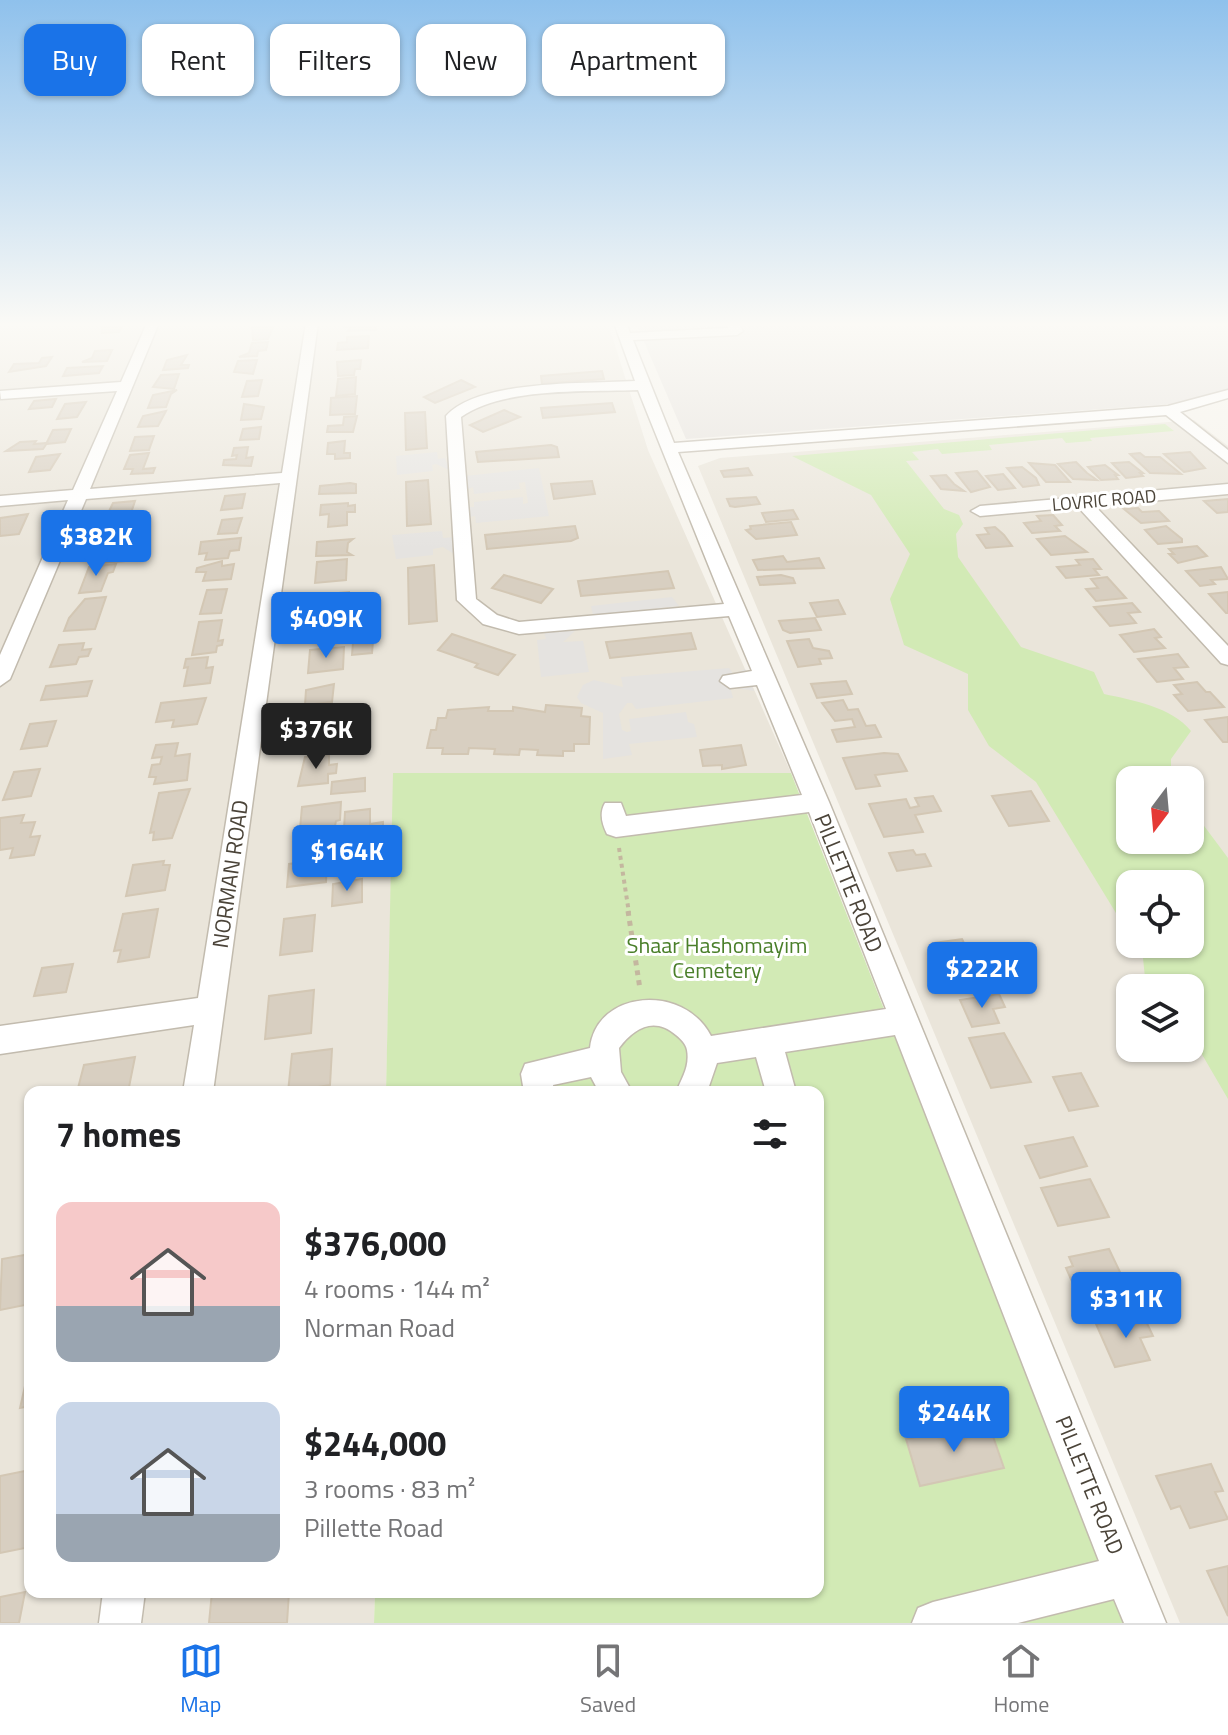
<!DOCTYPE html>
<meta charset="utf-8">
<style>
:root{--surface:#fff;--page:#f2f2f2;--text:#202124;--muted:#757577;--line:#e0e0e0;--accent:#1a73e8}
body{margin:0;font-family:"Titillium Web",sans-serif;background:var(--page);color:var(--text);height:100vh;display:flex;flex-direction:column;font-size:30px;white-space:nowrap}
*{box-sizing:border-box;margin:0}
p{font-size:26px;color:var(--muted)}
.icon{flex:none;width:44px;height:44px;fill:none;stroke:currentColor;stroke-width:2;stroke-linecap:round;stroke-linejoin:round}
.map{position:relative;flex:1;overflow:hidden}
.details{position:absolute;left:24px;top:1086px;width:800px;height:512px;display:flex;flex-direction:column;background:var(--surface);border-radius:16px;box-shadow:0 2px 6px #0004}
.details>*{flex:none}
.top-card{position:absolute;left:24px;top:24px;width:800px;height:72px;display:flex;gap:16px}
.needle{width:52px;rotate:196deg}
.controls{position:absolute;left:1116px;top:766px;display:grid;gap:16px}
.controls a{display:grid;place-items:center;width:88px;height:88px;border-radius:16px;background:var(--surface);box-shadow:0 2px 6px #0004;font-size:40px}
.price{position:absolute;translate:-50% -68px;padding:0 18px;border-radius:8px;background:var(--accent);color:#fff;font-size:26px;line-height:52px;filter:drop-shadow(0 2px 4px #0008)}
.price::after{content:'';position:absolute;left:50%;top:48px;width:24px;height:18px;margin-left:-12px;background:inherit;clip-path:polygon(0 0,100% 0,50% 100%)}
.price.selected{background:#222;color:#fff}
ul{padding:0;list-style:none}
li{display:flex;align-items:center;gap:24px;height:200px;padding:0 32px}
li span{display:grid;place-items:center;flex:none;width:224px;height:160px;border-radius:16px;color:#555}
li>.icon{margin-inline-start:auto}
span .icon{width:96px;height:96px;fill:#fffc;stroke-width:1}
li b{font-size:34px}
h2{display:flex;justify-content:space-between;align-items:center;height:96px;padding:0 32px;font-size:34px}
.tag{padding:0 28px;border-radius:16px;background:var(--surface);box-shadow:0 2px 6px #0004;font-size:28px;line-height:72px}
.tag.selected{background:var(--accent);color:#fff}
.dock{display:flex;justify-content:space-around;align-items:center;height:112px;border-top:2px solid var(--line);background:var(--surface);font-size:22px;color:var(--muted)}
.dock a{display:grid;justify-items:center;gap:4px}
.dock .selected{color:var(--accent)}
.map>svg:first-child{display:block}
.residential{fill:#eae5da;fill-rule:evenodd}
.industrial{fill:#e6e2dd}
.green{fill:#d2eab5}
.parking{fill:#e5e3e0}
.building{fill:#d8cfc1;stroke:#d3c7b4;stroke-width:2}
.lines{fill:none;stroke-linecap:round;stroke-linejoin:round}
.minor-casing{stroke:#c2bbae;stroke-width:3}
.path-far1{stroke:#c4b79f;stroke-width:4;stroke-dasharray:4 4;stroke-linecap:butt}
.path{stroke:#c4b79f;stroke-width:5;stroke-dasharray:5 5;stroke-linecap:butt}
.minor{fill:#fff;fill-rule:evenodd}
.labels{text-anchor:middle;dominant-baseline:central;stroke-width:6;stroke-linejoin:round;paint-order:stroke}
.far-street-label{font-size:18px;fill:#4b4439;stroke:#fff}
.street-label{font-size:22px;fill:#4b4439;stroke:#fff}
.park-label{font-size:22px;fill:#4a7f2a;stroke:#fff}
</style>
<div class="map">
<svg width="1228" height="1623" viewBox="0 0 1228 1623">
<rect width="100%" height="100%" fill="#f6f3ec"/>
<!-- residential -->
<g class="residential">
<polygon points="0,323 608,323 648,450 791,773 394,773 386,1092 30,1092 30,1592 375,1592 374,1623 0,1623"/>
<path d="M1194 420 1228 446V1623H1180L698 466 720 458ZM1130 780H1190V840H1130ZM1130 884H1190V944H1130ZM1130 988H1190V1048H1130Z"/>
</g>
<!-- industrial -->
<polygon class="industrial" points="636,323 1228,323 1228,389 1200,399 1171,404 686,439"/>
<!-- green -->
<g class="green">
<path d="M1165 424 1174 431 1090 438 1092 441 1066 443 1062 438 989 445 992 450 942 454 938 449 912 452 919 460 906 461 944 509 959 515 963 524 956 534 958 557 1021 647 1094 672 1104 694C1132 700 1172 707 1191 731L1171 759V780H1130V840H1190V807L1228 858V1099L1200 1051 1179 1048H1190V988H1146L1143 958 1135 944H1190V884H1130V936L1036 782 989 746 968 710V674L904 645 890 599 910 554 871 495 792 456Z"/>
<polygon points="393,773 791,773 1126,1623 374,1623 375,1592 818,1592 818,1092 386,1092"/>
</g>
<!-- parking -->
<g class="parking">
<polygon points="437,452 438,459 445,458 449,470 436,464 432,465 433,471 397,475 396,456"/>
<polygon points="539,468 549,516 476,523 475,516 469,517 468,507 474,507 474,502 523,497 523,504 528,503 525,482 519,483 520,489 474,494 473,487 466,490 465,476"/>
<polygon points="442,531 443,538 456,537 454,554 443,547 433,549 433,555 396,559 392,535"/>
<polygon points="672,597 679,606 593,615 591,606"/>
<polygon points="578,628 563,642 583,641 589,672 541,677 537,640 546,639 544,632"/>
<polygon points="729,668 734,675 745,669 754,691 730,687 733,698 636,709 632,703 627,703 619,714 622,730 627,732 631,731 629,719 686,712 688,722 694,724 697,737 629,744 632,755 603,759 603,713 581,703 577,697 583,685 594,680 623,687 621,677"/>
</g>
<!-- building -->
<g class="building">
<polygon points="102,323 124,323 119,332 102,333"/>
<polygon points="346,323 376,323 376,330 348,331 351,327 345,327"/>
<polygon points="274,325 268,339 253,340 252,327"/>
<polygon points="369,336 368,348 337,350 338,343 347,342 347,337"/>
<polygon points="268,342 266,350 258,351 257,356 239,357 249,353 252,343"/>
<polygon points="112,350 107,361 82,362 92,358 95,351"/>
<polygon points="187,355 181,365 189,365 188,368 163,370 167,360"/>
<polygon points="52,357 46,366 9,372 14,364 39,363 42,358"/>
<polygon points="257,360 253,374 234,372 238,361"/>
<polygon points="361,360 360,369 355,369 354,375 338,376 337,362"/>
<polygon points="103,366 99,373 63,376 67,368"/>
<polygon points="602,371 604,379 542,384 541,376"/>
<polygon points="179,374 174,389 153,387 161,375"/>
<polygon points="356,377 355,394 336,396 338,379"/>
<polygon points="262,380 258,396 242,397 247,381"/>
<polygon points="461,380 475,387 435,403 424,397"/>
<polygon points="177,390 171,394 166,407 148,408 153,395"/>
<polygon points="357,396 355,414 330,415 331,398"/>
<polygon points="56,399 52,407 29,409 34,401"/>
<polygon points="86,402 77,417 57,419 65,404"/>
<polygon points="612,403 615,412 543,418 541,408"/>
<polygon points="244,404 264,407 261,419 241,420"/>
<polygon points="504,410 520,417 483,432 470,425"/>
<polygon points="166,411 158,426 138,427 143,416"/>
<polygon points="425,412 427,448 406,450 405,413"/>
<polygon points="357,416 353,432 327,432 328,426 343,425 344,417"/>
<polygon points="261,427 259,439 240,440 243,429"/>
<polygon points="71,429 65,442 46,444 53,430"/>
<polygon points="154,436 149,450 130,451 135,437"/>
<polygon points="36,441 34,444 47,443 43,449 6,451 20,442"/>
<polygon points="345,441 344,453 350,453 350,458 335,459 335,454 327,454 328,443"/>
<polygon points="551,445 557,447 559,457 478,462 476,452"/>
<polygon points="248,447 246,458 253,457 251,466 223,465 224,460 236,459 237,455 232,456 234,448"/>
<polygon points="1190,452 1205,468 1184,472 1164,454"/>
<polygon points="149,453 143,469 155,468 153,473 131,474 133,469 124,469 130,455"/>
<polygon points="1140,453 1145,457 1160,457 1181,474 1150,473 1130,454"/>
<polygon points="60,454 50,470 29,472 36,457"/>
<polygon points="1076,462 1087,473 1097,480 1073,479 1058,464"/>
<polygon points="1129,462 1143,473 1140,473 1143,476 1126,478 1112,463"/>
<polygon points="1029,463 1055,465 1070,482 1046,482"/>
<polygon points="1105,465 1118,475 1115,475 1118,479 1101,480 1088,467"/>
<polygon points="1022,467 1036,478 1039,485 1023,487 1007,468"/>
<polygon points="748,468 752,475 724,477 721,471"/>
<polygon points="977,471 990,487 971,492 956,473"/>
<polygon points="1003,474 1015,488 998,490 986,476"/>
<polygon points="946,475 954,484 964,491 941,489 931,476"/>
<polygon points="428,480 431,524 407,526 406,482"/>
<polygon points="592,481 595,494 554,499 551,484"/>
<polygon points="350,483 356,484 356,493 319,494 320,486"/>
<polygon points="245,494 242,508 221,510 225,496"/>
<polygon points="756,497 760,504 735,507 730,506 727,499"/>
<polygon points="1228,499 1228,512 1217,513 1204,501"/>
<polygon points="135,501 130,516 141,516 138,531 99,532 113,503"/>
<polygon points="348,503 348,506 355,505 355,512 347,512 347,525 328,527 329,514 320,515 321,505"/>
<polygon points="1138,508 1142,512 1159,511 1169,521 1141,523 1124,509"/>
<polygon points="793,510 798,519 766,522 762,513"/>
<polygon points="28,514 19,534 0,536 0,518"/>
<polygon points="1053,515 1062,525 1055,526 1060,531 1032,533 1024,523 1041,521 1037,516"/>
<polygon points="242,518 237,533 218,534 222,520"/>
<polygon points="791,522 797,535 756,539 746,530 751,529 750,526"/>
<polygon points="575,526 578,538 571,541 487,549 485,535"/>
<polygon points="1166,526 1182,539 1182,542 1158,544 1145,530"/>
<polygon points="995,527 1004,535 1012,546 986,548 977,535 989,534 985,528"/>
<polygon points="121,535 114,556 127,555 125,561 101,563 106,555 92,556 99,537"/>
<polygon points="1065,536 1087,552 1051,555 1037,539"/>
<polygon points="241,538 239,550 230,551 228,558 205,560 207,553 199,554 201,542"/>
<polygon points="353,539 348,543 347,552 352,555 316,556 317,542"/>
<polygon points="1197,546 1207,556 1178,563 1169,554 1174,554 1169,549"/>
<polygon points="783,556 787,562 819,558 824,568 758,570 753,560"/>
<polygon points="347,559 346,580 315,583 317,562"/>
<polygon points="1093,559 1101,569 1094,569 1099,575 1066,578 1057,567 1080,565 1076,560"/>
<polygon points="222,561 222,566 234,564 231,579 203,581 206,572 196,572 197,568"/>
<polygon points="116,564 113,572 108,573 101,591 79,593 89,567"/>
<polygon points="434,565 437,621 409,624 408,568"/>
<polygon points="1221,567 1228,579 1211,580 1215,584 1200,586 1186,571"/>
<polygon points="668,571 674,588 581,596 578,581"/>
<polygon points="504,575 553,589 541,603 492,588"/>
<polygon points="781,575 793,578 795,583 760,585 757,577"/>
<polygon points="1107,577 1126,598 1096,601 1086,589 1098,588 1091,579"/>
<polygon points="227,589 221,613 200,614 207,590"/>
<polygon points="349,592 349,599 339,599 339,605 311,607 316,595"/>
<polygon points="1228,592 1228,613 1226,613 1209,594"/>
<polygon points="106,597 95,629 64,631 69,618 85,599"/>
<polygon points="838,600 845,614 817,617 810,603"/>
<polygon points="1132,603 1140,612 1128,613 1136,623 1110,626 1094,607"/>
<polygon points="341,608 339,637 313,640 318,610"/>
<polygon points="815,618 821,630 790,633 783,630 779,621"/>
<polygon points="222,620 218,641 223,640 222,645 217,646 216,652 192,655 199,622"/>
<polygon points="1154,629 1161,637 1155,638 1165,648 1134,652 1120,635"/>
<polygon points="691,633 696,649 610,658 606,642"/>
<polygon points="452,634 515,655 498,675 475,667 478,664 438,650"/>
<polygon points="809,639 813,648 829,651 832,658 819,659 821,664 798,667 787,641"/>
<polygon points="373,641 372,653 352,655 353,643"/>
<polygon points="84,643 82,650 91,649 88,656 79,657 76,664 50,667 59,645"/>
<polygon points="344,647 343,669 308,673 310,650"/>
<polygon points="1178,654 1188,667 1174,668 1183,679 1157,682 1138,659"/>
<polygon points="208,657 206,668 213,667 210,683 184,686 188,667 184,668 186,659"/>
<polygon points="92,681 87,696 41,700 46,686"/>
<polygon points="846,681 852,694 817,698 811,684"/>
<polygon points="1197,682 1206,692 1210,692 1224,707 1188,711 1174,695 1182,694 1174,685"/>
<polygon points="334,684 332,702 305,705 306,690"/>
<polygon points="206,698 197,724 172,727 174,720 156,722 161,703"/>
<polygon points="843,700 848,710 858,709 866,726 875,725 881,737 837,742 832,730 855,727 852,719 835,721 822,703"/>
<polygon points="337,705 335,742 305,745 302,733 307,733 307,725 314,724 316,708"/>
<polygon points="546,705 582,708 581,716 590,717 589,744 574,744 574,751 563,751 563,756 537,755 538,750 520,749 519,755 494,754 495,749 469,748 468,754 442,754 443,748 427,748 431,730 436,730 438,718 446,718 448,710 489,707 488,711 513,711 513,707 545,712"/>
<polygon points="1228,717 1228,742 1223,742 1205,720"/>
<polygon points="56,721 47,746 21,749 30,724"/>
<polygon points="178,743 175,756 190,754 187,780 154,784 156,777 149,777 152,765 160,764 162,757 152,758 156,745"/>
<polygon points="741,745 746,765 722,769 722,765 703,766 700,750"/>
<polygon points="884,753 898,754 907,771 875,775 880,786 856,789 843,758"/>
<polygon points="329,755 329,765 337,764 336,773 328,774 328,783 298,786 305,757"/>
<polygon points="40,769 31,796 3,800 14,772"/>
<polygon points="365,778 365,791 331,794 332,782"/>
<polygon points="190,789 172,838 153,840 154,832 150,833 159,793"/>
<polygon points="1031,791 1049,821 1009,826 992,796"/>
<polygon points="933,796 941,811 915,815 923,832 884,837 869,804 906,799 910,808 919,806 915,798"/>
<polygon points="341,802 340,820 336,821 330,849 302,853 303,839 299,840 302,807"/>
<polygon points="370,809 370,824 383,822 383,841 343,846 345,812"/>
<polygon points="24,815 21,823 35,822 30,837 40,836 34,855 10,858 13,848 0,850 0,818"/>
<polygon points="913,850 916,855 925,854 931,866 897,871 889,853"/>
<polygon points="327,859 326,882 287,887 289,864"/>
<polygon points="164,861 163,865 170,865 165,890 126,896 133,865"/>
<polygon points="362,879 362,902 332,906 333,884"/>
<polygon points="158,909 149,957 118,962 121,950 114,951 123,914"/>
<polygon points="315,915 312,951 280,955 284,919"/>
<polygon points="962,939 976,968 946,973 940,968 933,943"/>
<polygon points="73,964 66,992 34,996 42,968"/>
<polygon points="314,990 311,1033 265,1039 269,996"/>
<polygon points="999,994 1005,1007 993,1009 999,1023 972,1027 960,1000"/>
<polygon points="1004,1033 1031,1082 991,1088 969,1038"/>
<polygon points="332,1049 330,1085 288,1092 292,1054"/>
<polygon points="135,1057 128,1092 77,1092 84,1065"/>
<polygon points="1081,1073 1098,1106 1069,1111 1053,1077"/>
<polygon points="1073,1137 1087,1166 1040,1178 1025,1146"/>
<polygon points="1090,1179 1109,1217 1058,1226 1041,1188"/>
<polygon points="1109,1249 1129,1291 1088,1299 1081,1284 1074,1286 1066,1268 1073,1266 1069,1257"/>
<polygon points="30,1254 30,1304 0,1310 2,1259"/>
<polygon points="1143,1315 1153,1336 1140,1338 1150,1360 1115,1367 1096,1324"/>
<polygon points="30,1364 30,1406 20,1408"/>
<polygon points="988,1422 1004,1468 920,1486 906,1439"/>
<polygon points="1211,1464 1223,1491 1215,1492 1228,1519 1190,1528 1180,1506 1171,1509 1156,1476"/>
<polygon points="30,1470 30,1547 0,1553 0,1476"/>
<polygon points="1228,1566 1228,1616 1207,1571"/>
<polygon points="25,1592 19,1623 0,1623 0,1597"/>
<polygon points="212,1592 289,1592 287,1623 209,1623"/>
</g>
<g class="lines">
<!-- minor casing -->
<g class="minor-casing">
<g id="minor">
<polygon points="147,323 159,323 90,489 282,473 306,323 318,323 213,1092 183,1092 194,1025 0,1054 0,1026 198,998 280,483 86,499 10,679 0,686 0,655 68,500 0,506 0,496 73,490 117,391 1,399 0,391 121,382"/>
<path d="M614 323H626L630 333 728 328 726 323H738L743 331 737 335 633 340 674 443 1168 406 1228 390V398L1180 412 1228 450V463L1166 415 678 452 829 802 1166 1623H1124L1114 1599 1018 1623H912L918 1608 933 1602 1099 1561 895 1035 785 1052 796 1092H766L756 1057 717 1063 707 1092H676C682 1078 690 1066 687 1050 686 1044 681 1039 676 1035 654 1016 634 1028 619 1048L621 1072 632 1092H599L591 1077 553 1085 554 1092H524L521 1074 525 1064 590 1048C596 990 684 983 711 1036L886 1009 809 812 616 837 607 834C602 824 599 813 605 803H621L626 816 802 795 757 685 730 688 720 681 723 676 752 671 729 616 519 634 483 624 457 600 446 416C480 379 587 384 635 381ZM638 390 724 604 519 622 497 615 476 599 461 417C503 387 587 392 638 390Z"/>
<polygon points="1228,484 1228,494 1095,506 1228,646 1228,665 1221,663 1078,507 980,516 971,511 980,506"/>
<polygon points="103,1592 145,1592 141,1623 99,1623"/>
</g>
</g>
<!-- path-far1 -->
<polyline class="path-far1" points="619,848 629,913"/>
<!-- path -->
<polyline class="path" points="628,911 640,989"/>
<!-- minor -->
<use href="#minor" class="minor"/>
</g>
<!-- sky -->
<linearGradient id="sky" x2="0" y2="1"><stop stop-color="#8fc1ec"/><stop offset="0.59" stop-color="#fbfaf6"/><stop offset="1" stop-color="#fbfaf6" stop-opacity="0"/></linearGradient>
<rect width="1228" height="550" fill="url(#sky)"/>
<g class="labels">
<!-- far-street labels -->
<g class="far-street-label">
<text transform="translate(1104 500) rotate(-5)">LOVRIC ROAD</text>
</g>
<!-- street labels -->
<g class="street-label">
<text transform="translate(230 874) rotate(-82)">NORMAN ROAD</text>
<text transform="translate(849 883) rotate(68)">PILLETTE ROAD</text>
<text transform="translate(1090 1485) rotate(68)">PILLETTE ROAD</text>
</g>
<!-- park labels -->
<g class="park-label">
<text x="717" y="945">Shaar Hashomayim<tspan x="717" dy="25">Cemetery</tspan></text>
</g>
</g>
</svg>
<div class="controls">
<a><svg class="needle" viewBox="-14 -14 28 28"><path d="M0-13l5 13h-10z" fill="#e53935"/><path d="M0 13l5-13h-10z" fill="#757577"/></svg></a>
<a><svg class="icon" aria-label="locate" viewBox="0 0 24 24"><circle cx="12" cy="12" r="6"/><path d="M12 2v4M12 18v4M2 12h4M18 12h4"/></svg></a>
<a><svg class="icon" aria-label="layers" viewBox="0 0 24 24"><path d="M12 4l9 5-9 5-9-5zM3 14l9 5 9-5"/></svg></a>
</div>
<b class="price" style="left:96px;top:578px">$382K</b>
<b class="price" style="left:326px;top:660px">$409K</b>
<b class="price selected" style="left:316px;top:771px">$376K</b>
<b class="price" style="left:347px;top:893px">$164K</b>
<b class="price" style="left:982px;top:1010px">$222K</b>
<b class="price" style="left:1126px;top:1340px">$311K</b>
<b class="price" style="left:954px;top:1454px">$244K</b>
<div class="top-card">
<a class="tag selected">Buy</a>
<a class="tag">Rent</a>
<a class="tag">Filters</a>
<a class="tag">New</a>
<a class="tag">Apartment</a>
</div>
<section class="details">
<h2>7 homes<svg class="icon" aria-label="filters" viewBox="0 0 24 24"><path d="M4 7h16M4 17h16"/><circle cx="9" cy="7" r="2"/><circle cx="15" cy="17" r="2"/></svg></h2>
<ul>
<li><span style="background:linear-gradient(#f6c9c9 65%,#9aa5b1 0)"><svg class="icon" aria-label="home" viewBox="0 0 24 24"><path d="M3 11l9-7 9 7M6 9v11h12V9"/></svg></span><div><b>$376,000</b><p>4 rooms · 144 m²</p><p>Norman Road</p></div></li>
<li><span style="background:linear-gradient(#c9d6e8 70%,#9aa5b1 0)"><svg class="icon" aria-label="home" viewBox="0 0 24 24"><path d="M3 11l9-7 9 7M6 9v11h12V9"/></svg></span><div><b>$244,000</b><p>3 rooms · 83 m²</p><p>Pillette Road</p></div></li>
</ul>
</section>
</div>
<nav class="dock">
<a class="selected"><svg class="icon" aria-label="map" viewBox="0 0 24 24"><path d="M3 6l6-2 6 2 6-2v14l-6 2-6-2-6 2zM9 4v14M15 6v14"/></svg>Map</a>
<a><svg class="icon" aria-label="saved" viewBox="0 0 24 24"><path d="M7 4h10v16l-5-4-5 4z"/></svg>Saved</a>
<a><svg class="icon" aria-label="home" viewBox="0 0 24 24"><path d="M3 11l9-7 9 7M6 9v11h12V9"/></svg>Home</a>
</nav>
